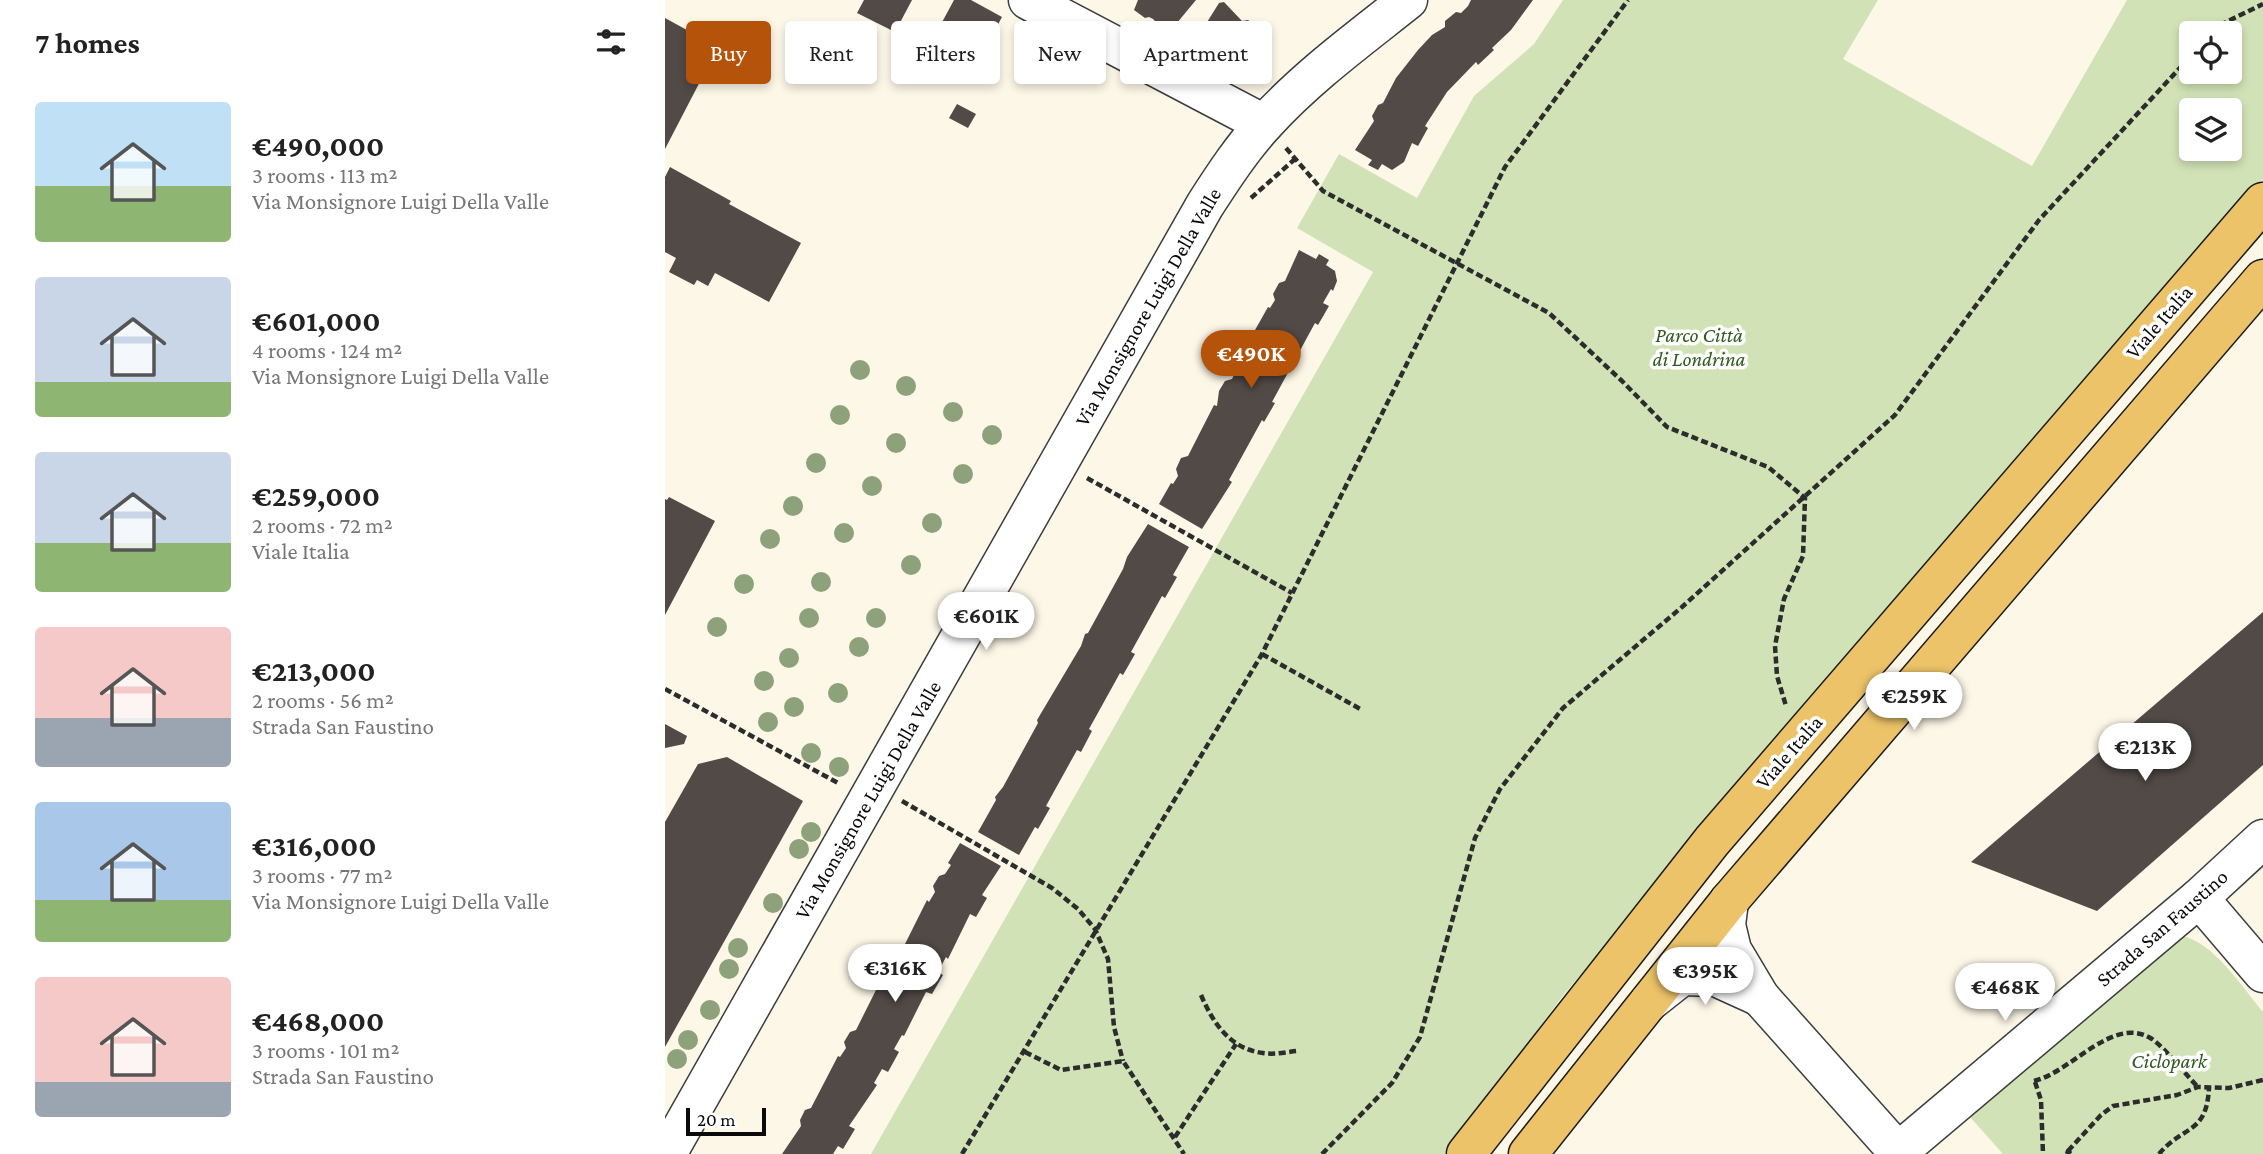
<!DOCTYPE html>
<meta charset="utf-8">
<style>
:root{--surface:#fff;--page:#f6f6f6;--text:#222;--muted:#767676;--accent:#b45309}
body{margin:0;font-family:"Crimson Pro",serif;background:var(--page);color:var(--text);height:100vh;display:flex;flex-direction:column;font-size:26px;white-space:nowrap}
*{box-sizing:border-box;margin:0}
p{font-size:23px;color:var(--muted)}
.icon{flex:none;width:38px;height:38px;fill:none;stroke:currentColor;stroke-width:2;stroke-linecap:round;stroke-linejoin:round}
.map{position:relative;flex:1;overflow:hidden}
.sheet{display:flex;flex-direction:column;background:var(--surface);width:665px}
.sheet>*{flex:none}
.top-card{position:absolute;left:21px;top:21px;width:665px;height:63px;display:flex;gap:14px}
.fabs{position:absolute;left:1514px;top:21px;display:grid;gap:14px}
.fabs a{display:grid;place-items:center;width:63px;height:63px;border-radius:7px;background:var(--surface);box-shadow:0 4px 10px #0003;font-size:35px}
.scale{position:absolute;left:21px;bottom:18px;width:80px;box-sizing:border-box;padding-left:7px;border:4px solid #0a0a0a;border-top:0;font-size:19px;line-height:24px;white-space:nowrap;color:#0a0a0a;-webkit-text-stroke:5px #fff;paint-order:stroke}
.price{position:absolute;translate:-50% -60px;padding:0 16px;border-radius:24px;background:#fff;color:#222;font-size:23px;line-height:46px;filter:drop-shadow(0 2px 4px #0008)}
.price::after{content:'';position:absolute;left:50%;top:42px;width:21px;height:16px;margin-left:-10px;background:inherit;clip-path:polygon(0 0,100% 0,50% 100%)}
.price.on{background:var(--accent);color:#fff}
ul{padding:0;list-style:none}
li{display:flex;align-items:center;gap:21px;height:175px;padding:0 35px}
li span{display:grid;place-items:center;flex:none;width:196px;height:140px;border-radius:7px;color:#555}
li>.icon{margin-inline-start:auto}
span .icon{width:84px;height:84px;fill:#fffc;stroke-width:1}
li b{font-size:30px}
h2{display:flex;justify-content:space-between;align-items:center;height:84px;padding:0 35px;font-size:30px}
.tag{padding:0 24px;border-radius:7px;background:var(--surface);box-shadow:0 4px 10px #0003;font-size:24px;line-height:63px}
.tag.on{background:var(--accent);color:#fff}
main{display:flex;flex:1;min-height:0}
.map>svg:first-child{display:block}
.green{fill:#d1e3b6;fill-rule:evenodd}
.building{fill:#514a47}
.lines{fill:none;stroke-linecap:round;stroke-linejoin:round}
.minor-casing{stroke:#3d3d3d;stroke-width:41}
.major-casing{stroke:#1b1b1b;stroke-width:41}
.path{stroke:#2c2c2c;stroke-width:4.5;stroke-dasharray:7 3.5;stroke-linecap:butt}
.minor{stroke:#fff;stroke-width:38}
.major{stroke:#ecc369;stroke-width:38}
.tree{fill:#8da17b}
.labels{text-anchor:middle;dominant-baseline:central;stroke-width:7;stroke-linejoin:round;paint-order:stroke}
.street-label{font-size:21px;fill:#0a0a0a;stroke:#fff}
.park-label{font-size:21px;font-style:italic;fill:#315a21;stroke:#fff}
</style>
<main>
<section class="sheet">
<h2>7 homes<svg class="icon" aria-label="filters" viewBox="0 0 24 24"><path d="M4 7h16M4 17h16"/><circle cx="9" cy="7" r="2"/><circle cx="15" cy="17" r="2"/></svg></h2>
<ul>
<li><span style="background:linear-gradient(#bfe0f5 60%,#8fb573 0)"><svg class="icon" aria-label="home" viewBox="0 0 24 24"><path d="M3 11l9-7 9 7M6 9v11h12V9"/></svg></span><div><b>€490,000</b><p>3 rooms · 113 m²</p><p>Via Monsignore Luigi Della Valle</p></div></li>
<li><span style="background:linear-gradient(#c9d6e8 75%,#8fb573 0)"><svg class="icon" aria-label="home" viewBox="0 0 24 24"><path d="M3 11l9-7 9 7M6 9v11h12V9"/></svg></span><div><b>€601,000</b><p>4 rooms · 124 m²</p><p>Via Monsignore Luigi Della Valle</p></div></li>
<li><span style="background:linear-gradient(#c9d6e8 65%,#8fb573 0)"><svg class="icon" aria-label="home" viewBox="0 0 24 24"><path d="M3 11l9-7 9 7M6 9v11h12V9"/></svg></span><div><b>€259,000</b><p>2 rooms · 72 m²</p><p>Viale Italia</p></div></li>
<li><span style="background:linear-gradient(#f6c9c9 65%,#9aa5b1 0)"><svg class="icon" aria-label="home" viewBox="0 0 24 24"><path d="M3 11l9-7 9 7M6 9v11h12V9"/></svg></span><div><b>€213,000</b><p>2 rooms · 56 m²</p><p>Strada San Faustino</p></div></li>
<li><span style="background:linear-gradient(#a9c7e8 70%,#8fb573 0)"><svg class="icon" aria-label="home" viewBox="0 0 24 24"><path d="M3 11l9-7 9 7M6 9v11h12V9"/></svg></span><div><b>€316,000</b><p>3 rooms · 77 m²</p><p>Via Monsignore Luigi Della Valle</p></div></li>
<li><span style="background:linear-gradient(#f6c9c9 75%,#9aa5b1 0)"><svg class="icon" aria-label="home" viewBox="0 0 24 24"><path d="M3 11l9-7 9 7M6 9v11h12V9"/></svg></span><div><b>€468,000</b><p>3 rooms · 101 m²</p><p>Strada San Faustino</p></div></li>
</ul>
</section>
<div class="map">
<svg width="1598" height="1154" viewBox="0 0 1598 1154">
<rect width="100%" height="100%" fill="#fdf7e8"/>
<!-- green -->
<g class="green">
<path d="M898 0H1213L1178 59 1367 166 1462 0H1598V179L900 993 780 1154H206L708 272 632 228 674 154 752 198 809 96 869 44ZM1526 33H1564V72H1526ZM1526 110H1564V149H1526Z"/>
<path d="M1516 936C1547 940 1578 988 1598 1012V1154H1338L1305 1117 1488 952Z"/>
</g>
<!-- building -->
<g class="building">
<polygon points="199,0 247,0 230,32 192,13"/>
<polygon points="289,0 306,0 337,17 306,75 261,52"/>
<polygon points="473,0 531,0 502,35 491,27 491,22 488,19 484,17 480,18 469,10"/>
<polygon points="806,0 868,0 846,30 827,48 829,50 813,65 811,62 782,92 760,126 763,128 753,146 747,143 739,162 727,170 717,164 713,170 703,165 707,160 690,150 709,121 707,116 713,105 718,103 731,78 753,50 767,35 780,27 780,21 791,12 796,13 803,6"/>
<polygon points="559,2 577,21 583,20 592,27 592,31 562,69 551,60 551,55 548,52 544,49 540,51 529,43 554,3"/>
<polygon points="0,18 53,47 0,149"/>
<polygon points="292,104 311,114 303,128 284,118"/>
<polygon points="5,167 66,201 64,204 136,243 104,302 50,273 43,286 32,280 29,285 4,272 11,258 0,252 0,177"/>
<polygon points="634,250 651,259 654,254 664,260 661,265 670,271 672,281 668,291 666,289 658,303 664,306 653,325 650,323 607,402 610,403 599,422 597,420 564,480 567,482 537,529 494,504 506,483 508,484 513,476 511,469 516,458 523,456 549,405 552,406 554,391 560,381 567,379 571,371 568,369 603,307 605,308 610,300 608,294 614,283 620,281"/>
<polygon points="4,497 50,521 0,615 0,499 2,500"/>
<polygon points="483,524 524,547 508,575 512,577 500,598 497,596 466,652 470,654 458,675 455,673 424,729 427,731 416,752 412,750 381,806 385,808 373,829 370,827 354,855 313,832 331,800 330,797 338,787 373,723 372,720 416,646 420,634 423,633 458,569 462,557"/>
<polygon points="1598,612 1598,765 1432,911 1306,862"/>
<polygon points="0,724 22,736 19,744 0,748"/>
<polygon points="62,757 138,801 0,1047 0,822 33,764"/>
<polygon points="295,843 336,866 317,895 322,898 311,917 305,914 283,959 281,957 273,972 278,975 267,994 261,992 239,1036 237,1035 229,1049 234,1052 223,1072 217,1069 209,1083 212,1085 184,1126 190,1129 178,1149 173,1146 168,1154 117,1154 136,1126 135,1120 140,1110 146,1108 173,1056 175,1057 181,1048 179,1042 185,1032 191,1030 217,978 220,980 230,954 236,952 262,900 264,902 270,892 268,886 274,876 280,874 286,865 283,863"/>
</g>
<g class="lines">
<!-- minor casing -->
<g class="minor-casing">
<g id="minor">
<polyline points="363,0 599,124"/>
<polyline points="1534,898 1598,973"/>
<polyline points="1064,901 1061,925 1067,950 1095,997 1233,1152 1534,898 1598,839"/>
<polyline points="984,1002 1017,976 1051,977 1095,997"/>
<path d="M2 1154 540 205C558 177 577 148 600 123 643 76 694 39 743 0"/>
</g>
</g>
<!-- major casing -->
<g class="major-casing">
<g id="major">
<polyline points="801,1154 1047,841 1598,202"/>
<polyline points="863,1154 1064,901 1598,279"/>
</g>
</g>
<!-- path -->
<g class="path">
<polyline points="1548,33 1555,25 1598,4"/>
<polyline points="621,148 658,191 884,313 957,381 1002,427 1103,467 1140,498 1138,556 1119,599 1110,646 1112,676 1121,706"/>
<polyline points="586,198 630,159"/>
<polyline points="422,478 627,593"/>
<polyline points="597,654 697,710"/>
<polyline points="0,689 175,784"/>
<polyline points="237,801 387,888 413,909 430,929 443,959 449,1027 458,1061"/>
<path d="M536 995C548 1023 565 1049 598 1053 609 1055 621 1052 632 1051"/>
<polyline points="360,1052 396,1070 458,1061 519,1154"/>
<path d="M1369 1081C1407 1072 1448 1014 1487 1039 1500 1048 1520 1074 1533 1087"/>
<polyline points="1370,1082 1376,1100 1378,1154"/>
<polyline points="510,1137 571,1044"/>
<polyline points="1403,1151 1436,1115 1448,1106 1512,1095 1533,1087 1564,1088 1598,1080"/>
<polyline points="297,1154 597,654 840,167 963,0"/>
<polyline points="657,1154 727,1083 755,1037 810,838 835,789 898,708 1017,607 1230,415 1374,220 1526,56"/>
<polyline points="1402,1154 1403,1151 1406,1154"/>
<path d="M1494 1154C1518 1125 1542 1135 1544 1087"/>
</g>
<!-- minor -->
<use href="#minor" class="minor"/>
<!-- major -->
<use href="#major" class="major"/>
</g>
<!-- trees -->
<g class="tree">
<circle cx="195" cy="370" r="10"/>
<circle cx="241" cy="386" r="10"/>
<circle cx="288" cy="412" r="10"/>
<circle cx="175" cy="415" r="10"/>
<circle cx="327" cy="435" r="10"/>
<circle cx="231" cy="443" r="10"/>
<circle cx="151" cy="463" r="10"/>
<circle cx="298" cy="474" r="10"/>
<circle cx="207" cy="486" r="10"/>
<circle cx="128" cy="506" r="10"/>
<circle cx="267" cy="523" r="10"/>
<circle cx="179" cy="533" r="10"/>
<circle cx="105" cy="539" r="10"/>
<circle cx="246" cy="565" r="10"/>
<circle cx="156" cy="582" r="10"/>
<circle cx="79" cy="584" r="10"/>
<circle cx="144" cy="618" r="10"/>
<circle cx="211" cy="618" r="10"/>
<circle cx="52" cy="627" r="10"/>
<circle cx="194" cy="647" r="10"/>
<circle cx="124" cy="658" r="10"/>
<circle cx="99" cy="681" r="10"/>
<circle cx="173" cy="693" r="10"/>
<circle cx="129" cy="707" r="10"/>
<circle cx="103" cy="722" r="10"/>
<circle cx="146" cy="753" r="10"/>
<circle cx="174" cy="767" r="10"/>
<circle cx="146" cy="832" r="10"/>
<circle cx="134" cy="849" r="10"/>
<circle cx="108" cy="903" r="10"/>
<circle cx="73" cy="948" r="10"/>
<circle cx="64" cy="969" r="10"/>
<circle cx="45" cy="1010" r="10"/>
<circle cx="23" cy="1040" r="10"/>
<circle cx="12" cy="1059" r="10"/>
</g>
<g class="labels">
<!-- street labels -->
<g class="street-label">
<text transform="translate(483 307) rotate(-60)">Via Monsignore Luigi Della Valle</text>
<text transform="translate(1494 322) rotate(-49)">Viale Italia</text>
<text transform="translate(1124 752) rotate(-49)">Viale Italia</text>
<text transform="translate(203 800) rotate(-60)">Via Monsignore Luigi Della Valle</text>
<text transform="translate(1497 928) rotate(-41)">Strada San Faustino</text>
</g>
<!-- park labels -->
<g class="park-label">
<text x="1034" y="335">Parco Città<tspan x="1034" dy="24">di Londrina</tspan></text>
<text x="1504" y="1061">Ciclopark</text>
</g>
</g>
</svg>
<div class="fabs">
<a><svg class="icon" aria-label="locate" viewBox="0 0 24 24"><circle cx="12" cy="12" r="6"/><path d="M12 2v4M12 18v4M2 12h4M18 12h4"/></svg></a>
<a><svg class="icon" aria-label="layers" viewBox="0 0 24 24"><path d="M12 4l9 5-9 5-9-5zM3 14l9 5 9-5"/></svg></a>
</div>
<div class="scale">20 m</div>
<b class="price on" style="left:586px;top:390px">€490K</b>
<b class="price" style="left:321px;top:652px">€601K</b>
<b class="price" style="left:1249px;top:732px">€259K</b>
<b class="price" style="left:1480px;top:783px">€213K</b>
<b class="price" style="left:230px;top:1004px">€316K</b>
<b class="price" style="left:1040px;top:1007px">€395K</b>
<b class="price" style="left:1340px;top:1023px">€468K</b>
<div class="top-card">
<a class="tag on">Buy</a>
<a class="tag">Rent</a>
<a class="tag">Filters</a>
<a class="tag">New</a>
<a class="tag">Apartment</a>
</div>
</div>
</main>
